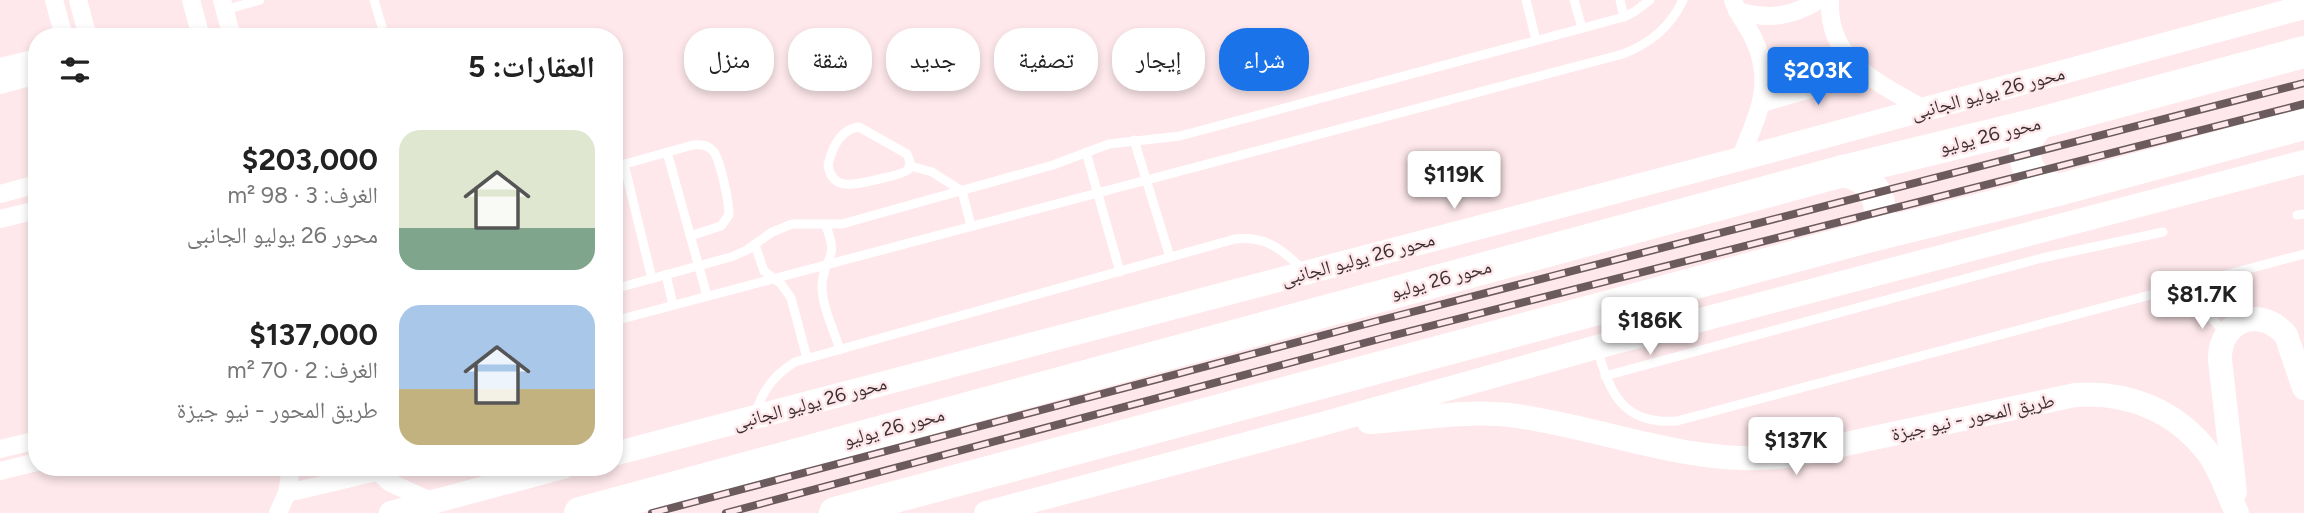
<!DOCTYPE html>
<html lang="ar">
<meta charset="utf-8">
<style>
:root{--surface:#fff;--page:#f6f6f6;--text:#222;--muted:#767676;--accent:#1a73e8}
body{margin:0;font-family:Figtree,"Noto Naskh Arabic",sans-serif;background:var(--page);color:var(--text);direction:rtl;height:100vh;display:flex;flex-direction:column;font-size:26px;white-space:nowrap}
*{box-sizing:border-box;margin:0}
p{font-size:23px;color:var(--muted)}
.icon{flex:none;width:38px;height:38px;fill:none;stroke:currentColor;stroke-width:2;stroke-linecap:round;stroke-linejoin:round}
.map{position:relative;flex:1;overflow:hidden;direction:ltr}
.details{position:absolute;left:28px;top:28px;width:595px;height:448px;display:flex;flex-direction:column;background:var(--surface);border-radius:28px;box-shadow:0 4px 10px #0003;direction:rtl}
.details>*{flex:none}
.guide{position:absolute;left:644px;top:28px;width:665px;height:63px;direction:rtl;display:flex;gap:14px}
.price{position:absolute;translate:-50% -60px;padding:0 16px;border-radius:7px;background:#fff;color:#222;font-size:23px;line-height:46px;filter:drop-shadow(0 2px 4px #0008)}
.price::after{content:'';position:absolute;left:50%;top:42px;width:21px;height:16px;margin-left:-10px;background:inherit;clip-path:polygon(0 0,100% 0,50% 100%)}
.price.on{background:var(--accent);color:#fff}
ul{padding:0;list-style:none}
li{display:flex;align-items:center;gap:21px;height:175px;padding:0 28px}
li span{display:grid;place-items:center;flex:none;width:196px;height:140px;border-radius:21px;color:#555}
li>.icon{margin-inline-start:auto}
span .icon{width:84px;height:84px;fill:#fffc;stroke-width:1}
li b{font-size:30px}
h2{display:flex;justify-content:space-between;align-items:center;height:84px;padding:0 28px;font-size:30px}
.tag{padding:0 24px;border-radius:28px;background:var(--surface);box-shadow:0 4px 10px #0003;font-size:24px;line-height:63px}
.tag.on{background:var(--accent);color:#fff}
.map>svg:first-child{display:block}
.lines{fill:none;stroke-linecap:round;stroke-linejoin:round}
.lane{stroke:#fff;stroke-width:9}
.street{stroke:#fff;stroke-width:18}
.secondary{stroke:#fff;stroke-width:24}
.highway{stroke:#fff;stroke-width:32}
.rail-casing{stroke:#6b5b5e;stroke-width:8}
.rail{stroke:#fee8eb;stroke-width:5;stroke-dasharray:16;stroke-linecap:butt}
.labels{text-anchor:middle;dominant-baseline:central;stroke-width:5;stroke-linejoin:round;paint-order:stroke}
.street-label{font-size:19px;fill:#3e3032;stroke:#fee8eb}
</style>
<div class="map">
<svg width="2304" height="513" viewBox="0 0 2304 513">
<rect width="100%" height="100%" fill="#fee8eb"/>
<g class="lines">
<!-- lane -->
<g class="lane">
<polyline points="374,0 385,37"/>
<polyline points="1526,0 1536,40"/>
<polyline points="1574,0 1582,28"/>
<polyline points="1620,0 1624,17"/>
<polyline points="225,10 260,0"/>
<path d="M859 127 907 154 910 162 908 170C898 176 886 177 875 180 856 184 832 192 828 165 832 148 840 129 859 127Z"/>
<polyline points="1134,140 1170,257"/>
<polyline points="667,152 707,296"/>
<polyline points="1086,152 1120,272"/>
<polyline points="624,164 652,279"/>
<polyline points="910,166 932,172 962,191 971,226"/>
<path d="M614 167 693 145C701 144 709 145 714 152 721 163 729 202 729 215L721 226 690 236"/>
<polyline points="2297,215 2304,214"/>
<path d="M825 224C841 262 823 255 822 286 822 307 834 330 840 350"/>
<polyline points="755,245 764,271 781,284 791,298 807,358"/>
<polyline points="666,275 673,305"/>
<polyline points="2201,283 2208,314 2225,333"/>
<polyline points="614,289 731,257 747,250 772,232 792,224 842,224 1053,165 1109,144 1180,136 1624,17 1634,12 1650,0"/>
<path d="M614 321 1623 54C1651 43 1670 27 1683 0"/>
<path d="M1597 348C1610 393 1622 425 1677 421L2304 254"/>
<polyline points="1605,376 2042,258 2163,232"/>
<path d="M756 414C761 391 774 375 795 362L1235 239C1265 236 1281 248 1302 269"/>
</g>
<!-- street -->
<g class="street">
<polyline points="54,0 64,37"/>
<polyline points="78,0 88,37"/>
<polyline points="191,0 201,37"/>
<polyline points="222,0 232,37"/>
<path d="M1733 0C1738 16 1750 28 1756 44 1774 88 1756 118 1740 159"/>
<path d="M1830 0C1827 63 1880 83 1925 110"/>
<path d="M1737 11C1768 20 1792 17 1819 0"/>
<polyline points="0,67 37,58"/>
<polyline points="0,85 37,75"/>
<polyline points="1762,103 1863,74"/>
<polyline points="0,194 37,184"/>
<polyline points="0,219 37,210"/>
<polyline points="0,449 37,440"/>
<polyline points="373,467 389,482 432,502"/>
<polyline points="0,471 37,462"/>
<polyline points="287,493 377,472"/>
<polyline points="278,513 287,493 291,467"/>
</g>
<!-- secondary -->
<g class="secondary">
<path d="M1369 422C1418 419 1467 409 1517 416 1610 429 1699 470 1794 455L2075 395C2128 391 2177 411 2209 454 2221 471 2228 494 2237 513"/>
<polyline points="614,454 1740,159 2304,7"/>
<path d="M2235 492 2220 360C2219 320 2260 305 2286 335L2304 388"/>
<polyline points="391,513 563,467"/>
<polyline points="986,513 1322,424 1597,347 2304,162"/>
</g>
<!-- highway -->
<g class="highway">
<path d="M2040 123C2013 147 2024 181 2058 190"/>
<path d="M1843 171C1876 177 1890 208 1871 236"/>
<polyline points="580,513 1843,171 2040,123 2304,52"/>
<polyline points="835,513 1871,236 2058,190 2304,124"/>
</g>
<!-- rail casing -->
<g class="rail-casing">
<g id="rail">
<polyline points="652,513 1377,321 2304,83"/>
<polyline points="726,513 1383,338 2304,104"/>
</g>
</g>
<!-- rail -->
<use href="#rail" class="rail"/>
</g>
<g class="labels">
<!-- street labels -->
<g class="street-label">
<text transform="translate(1988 93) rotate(-15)">محور 26 يوليو الجانبى</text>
<text transform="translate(1990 135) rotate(-14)">محور 26 يوليو</text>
<text transform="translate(1358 259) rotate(-15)">محور 26 يوليو الجانبى</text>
<text transform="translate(1441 279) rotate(-15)">محور 26 يوليو</text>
<text transform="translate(810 403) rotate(-15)">محور 26 يوليو الجانبى</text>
<text transform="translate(1973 417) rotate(-12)">طريق المحور - نيو جيزة</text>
<text transform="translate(894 427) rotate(-15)">محور 26 يوليو</text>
</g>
</g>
</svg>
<b class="price on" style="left:1818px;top:107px">$203K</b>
<b class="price" style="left:1454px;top:211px">$119K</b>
<b class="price" style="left:2202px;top:331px">$81.7K</b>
<b class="price" style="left:1650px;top:357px">$186K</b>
<b class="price" style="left:1796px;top:477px">$137K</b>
<div class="guide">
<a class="tag on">شراء</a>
<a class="tag">إيجار</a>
<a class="tag">تصفية</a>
<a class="tag">جديد</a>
<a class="tag">شقة</a>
<a class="tag">منزل</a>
</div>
<section class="details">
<h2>العقارات: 5<svg class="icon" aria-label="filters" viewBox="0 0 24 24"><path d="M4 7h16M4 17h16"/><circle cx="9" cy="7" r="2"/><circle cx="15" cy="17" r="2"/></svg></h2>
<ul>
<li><span style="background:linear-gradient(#dfe7d0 70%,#7fa58c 0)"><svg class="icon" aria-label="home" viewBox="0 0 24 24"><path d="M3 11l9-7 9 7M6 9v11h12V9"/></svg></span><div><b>$203,000</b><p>الغرف: 3 · 98 m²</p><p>محور 26 يوليو الجانبى</p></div></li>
<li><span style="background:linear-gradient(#a9c7e8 60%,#c2b280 0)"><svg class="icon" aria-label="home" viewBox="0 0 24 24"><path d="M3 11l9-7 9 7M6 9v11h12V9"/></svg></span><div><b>$137,000</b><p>الغرف: 2 · 70 m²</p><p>طريق المحور - نيو جيزة</p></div></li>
</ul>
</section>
</div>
